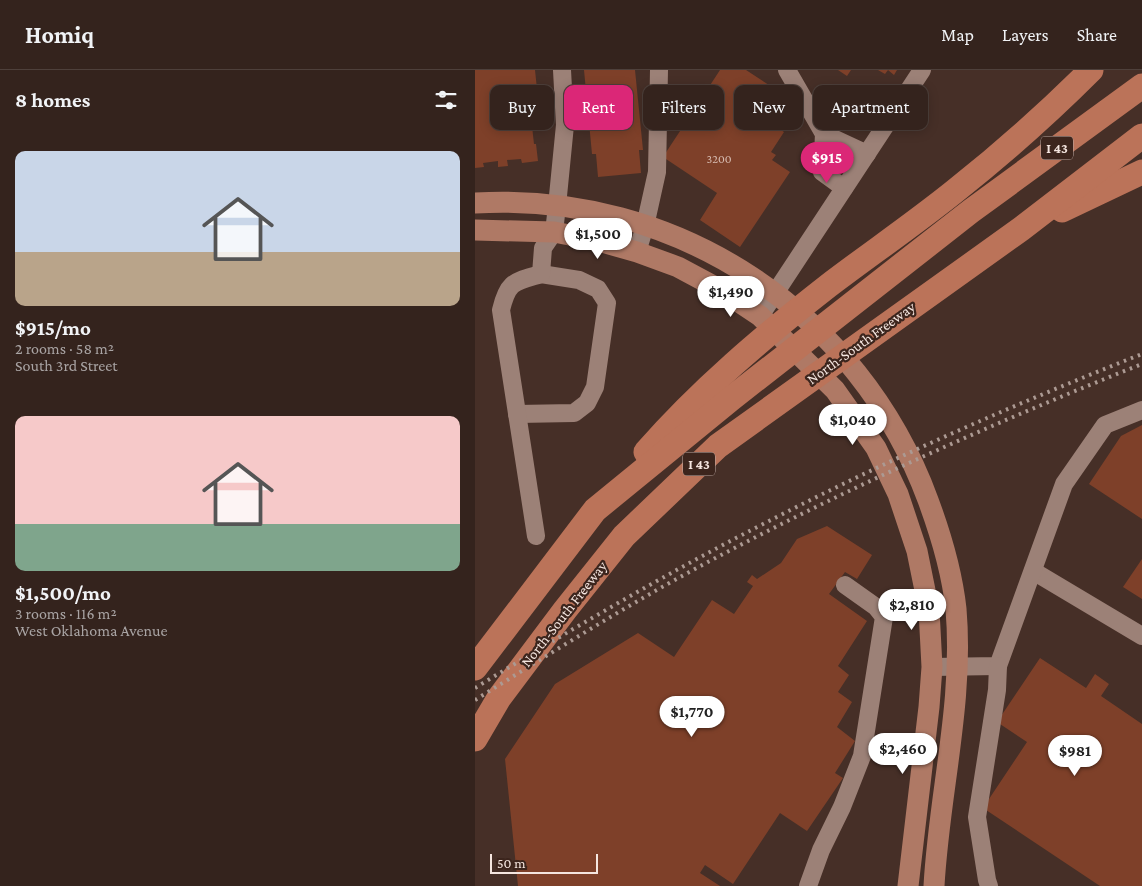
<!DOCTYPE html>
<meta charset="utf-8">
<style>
:root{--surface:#34231d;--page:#3f2f2a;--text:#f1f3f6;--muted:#a9a4a4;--line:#4e403b;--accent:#db2777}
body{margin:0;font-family:"Crimson Pro",serif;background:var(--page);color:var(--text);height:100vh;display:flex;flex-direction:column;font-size:19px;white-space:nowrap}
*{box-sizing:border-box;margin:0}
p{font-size:16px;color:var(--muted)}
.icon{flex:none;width:28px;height:28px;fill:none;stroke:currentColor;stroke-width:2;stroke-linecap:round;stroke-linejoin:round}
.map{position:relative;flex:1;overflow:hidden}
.details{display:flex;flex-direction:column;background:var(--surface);width:475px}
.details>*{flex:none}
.guide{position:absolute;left:15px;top:15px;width:475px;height:45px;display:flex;gap:10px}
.scale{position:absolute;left:15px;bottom:12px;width:108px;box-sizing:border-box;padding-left:5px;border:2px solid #f5e6e0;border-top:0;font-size:14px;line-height:18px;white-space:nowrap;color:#f5e6e0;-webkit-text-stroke:4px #3c251d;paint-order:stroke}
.price{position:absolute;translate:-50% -42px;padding:0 11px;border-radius:18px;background:#fff;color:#222;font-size:16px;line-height:32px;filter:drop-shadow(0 1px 2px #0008)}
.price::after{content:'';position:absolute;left:50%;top:30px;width:15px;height:11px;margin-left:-8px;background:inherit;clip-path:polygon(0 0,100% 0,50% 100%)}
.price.selected{background:var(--accent);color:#fff}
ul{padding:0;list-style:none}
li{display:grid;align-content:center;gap:10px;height:265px;padding:0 15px}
li span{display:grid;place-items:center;height:155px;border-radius:10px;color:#555}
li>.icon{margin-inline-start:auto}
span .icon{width:90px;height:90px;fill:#fffc;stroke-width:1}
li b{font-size:21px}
h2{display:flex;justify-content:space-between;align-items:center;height:60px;padding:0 15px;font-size:21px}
.pill{padding:0 18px;border-radius:10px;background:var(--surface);box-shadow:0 2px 12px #0003,0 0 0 1px var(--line);font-size:18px;line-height:45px}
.pill.selected{background:var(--accent);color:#fff}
header{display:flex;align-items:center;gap:30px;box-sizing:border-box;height:70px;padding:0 25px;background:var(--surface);border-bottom:1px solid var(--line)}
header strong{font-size:24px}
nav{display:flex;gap:28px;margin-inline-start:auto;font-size:18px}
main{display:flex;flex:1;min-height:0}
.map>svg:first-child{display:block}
.building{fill:#7e4029}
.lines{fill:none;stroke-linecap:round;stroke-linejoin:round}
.minor{stroke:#9c8177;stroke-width:18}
.major{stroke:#af7965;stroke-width:21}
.highway{stroke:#bb7359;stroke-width:25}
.rail{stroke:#ac9a93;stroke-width:4;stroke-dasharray:2.5 5;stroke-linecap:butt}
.labels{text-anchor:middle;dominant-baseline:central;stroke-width:4.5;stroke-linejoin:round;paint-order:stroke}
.number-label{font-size:12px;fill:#d7bcb2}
.shield{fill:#3c251d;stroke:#beaca6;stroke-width:1}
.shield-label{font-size:14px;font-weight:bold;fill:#f5e6e0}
.street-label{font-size:15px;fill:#f5e6e0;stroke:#3c251d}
</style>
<header>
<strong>Homiq</strong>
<nav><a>Map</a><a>Layers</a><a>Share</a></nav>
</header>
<main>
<section class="details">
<h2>8 homes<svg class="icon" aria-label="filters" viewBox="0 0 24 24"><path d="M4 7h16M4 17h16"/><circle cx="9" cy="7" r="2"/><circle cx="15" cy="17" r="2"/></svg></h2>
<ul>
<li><span style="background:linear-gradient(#c9d6e8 65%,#b9a48a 0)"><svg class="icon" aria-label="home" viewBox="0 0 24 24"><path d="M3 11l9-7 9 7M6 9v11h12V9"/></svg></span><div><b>$915/mo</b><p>2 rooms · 58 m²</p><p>South 3rd Street</p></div></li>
<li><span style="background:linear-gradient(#f6c9c9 70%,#7fa58c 0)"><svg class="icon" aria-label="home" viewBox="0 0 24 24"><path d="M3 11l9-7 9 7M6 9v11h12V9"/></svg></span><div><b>$1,500/mo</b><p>3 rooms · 116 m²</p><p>West Oklahoma Avenue</p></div></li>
</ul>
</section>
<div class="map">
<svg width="667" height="816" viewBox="0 0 667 816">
<rect width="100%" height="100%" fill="#462f27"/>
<!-- building -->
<g class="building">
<polygon points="0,0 60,0 62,19 53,20 59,74 61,74 63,91 47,93 46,89 32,90 33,96 23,97 23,91 8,93 9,97 0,98"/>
<polygon points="109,0 160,0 168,80 164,80 166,103 123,107 121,84 117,84"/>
<polygon points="245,0 271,0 309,25 292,51 309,62 296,82 301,85 297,90 315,102 265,177 225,150 242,123 188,87"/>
<polygon points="363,0 376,0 372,6"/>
<polygon points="403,0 422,0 419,5 413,0 410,4"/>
<polygon points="667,355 667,449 614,414 646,366"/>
<polygon points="352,456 397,485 382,509 370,502 354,524 392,551 363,596 374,605 363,622 377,632 362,657 380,671 360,703 368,708 332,761 305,743 258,814 230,795 225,803 245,816 43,816 30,689 80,614 163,563 199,587 237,530 259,544 278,516 272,512 277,505 282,509 306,493 322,469"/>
<polygon points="667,489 667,529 648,517"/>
<polygon points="565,588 611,618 620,604 634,614 626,626 667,654 667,816 625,816 508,738 552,672 522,652"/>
</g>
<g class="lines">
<!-- minor -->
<g class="minor">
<polyline points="312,0 349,64 347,102 369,118"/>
<polyline points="349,64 392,84"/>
<polyline points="162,182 170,156 182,102 184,0"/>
<polyline points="285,246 447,0"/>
<polyline points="42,344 99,343 112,333 120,317 132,233 123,219 104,210 66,204"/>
<path d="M61 466 26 240C33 211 39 212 66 204L68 178 79 162 82 136 90 55 87 0"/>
<polyline points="558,501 667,566"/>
<polyline points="457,597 523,596 589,414 630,355 667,340"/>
<polyline points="333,816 346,780 367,737 387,686 409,547 401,537 370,515"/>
<polyline points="514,816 512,810 502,747 522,620 523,596"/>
</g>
<!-- major -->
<g class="major">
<path d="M0 133C201 121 384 242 453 430 466 465 477 502 481 539 489 633 464 723 459 816"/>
<polyline points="0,160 79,162 120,170 162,182 203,197 246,220 285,246 360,320 401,378 423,424 442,481 454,540 457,597 454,637 433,816"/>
</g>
<!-- highway -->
<g class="highway">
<polyline points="587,140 667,102"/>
<path d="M171 382C225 320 289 266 353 216 395 184 439 154 480 121 528 83 573 43 616 0"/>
<polyline points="0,598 120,440 257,328 496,141 667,16"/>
<polyline points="0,669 24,628 90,540 149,466 243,376 546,159 667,66"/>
</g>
<!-- rail -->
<g class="rail">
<path d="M0 618C95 560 192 503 292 452 414 389 540 334 667 284"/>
<path d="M0 630C76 583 152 535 231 493 372 418 518 353 667 294"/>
</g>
</g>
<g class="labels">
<!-- number labels -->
<g class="number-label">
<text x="244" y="89">3200</text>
</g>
<!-- shield labels -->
<g class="shield">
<rect x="566" y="66.5" width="32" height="23" rx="4"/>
<rect x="208" y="382.5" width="32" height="23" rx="4"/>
</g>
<g class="shield-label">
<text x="582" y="78">I 43</text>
<text x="224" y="394">I 43</text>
</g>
<!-- street labels -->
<g class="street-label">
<text transform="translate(386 273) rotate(-36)">North-South Freeway</text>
<text transform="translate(89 544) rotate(-52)">North-South Freeway</text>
</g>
</g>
</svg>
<div class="scale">50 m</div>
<b class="price selected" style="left:352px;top:114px">$915</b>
<b class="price" style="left:123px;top:190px">$1,500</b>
<b class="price" style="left:256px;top:248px">$1,490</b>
<b class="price" style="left:378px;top:376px">$1,040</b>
<b class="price" style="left:437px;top:561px">$2,810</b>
<b class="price" style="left:217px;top:668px">$1,770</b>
<b class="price" style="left:428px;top:705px">$2,460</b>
<b class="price" style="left:600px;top:707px">$981</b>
<div class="guide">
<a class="pill">Buy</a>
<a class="pill selected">Rent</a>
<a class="pill">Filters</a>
<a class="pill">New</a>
<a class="pill">Apartment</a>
</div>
</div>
</main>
